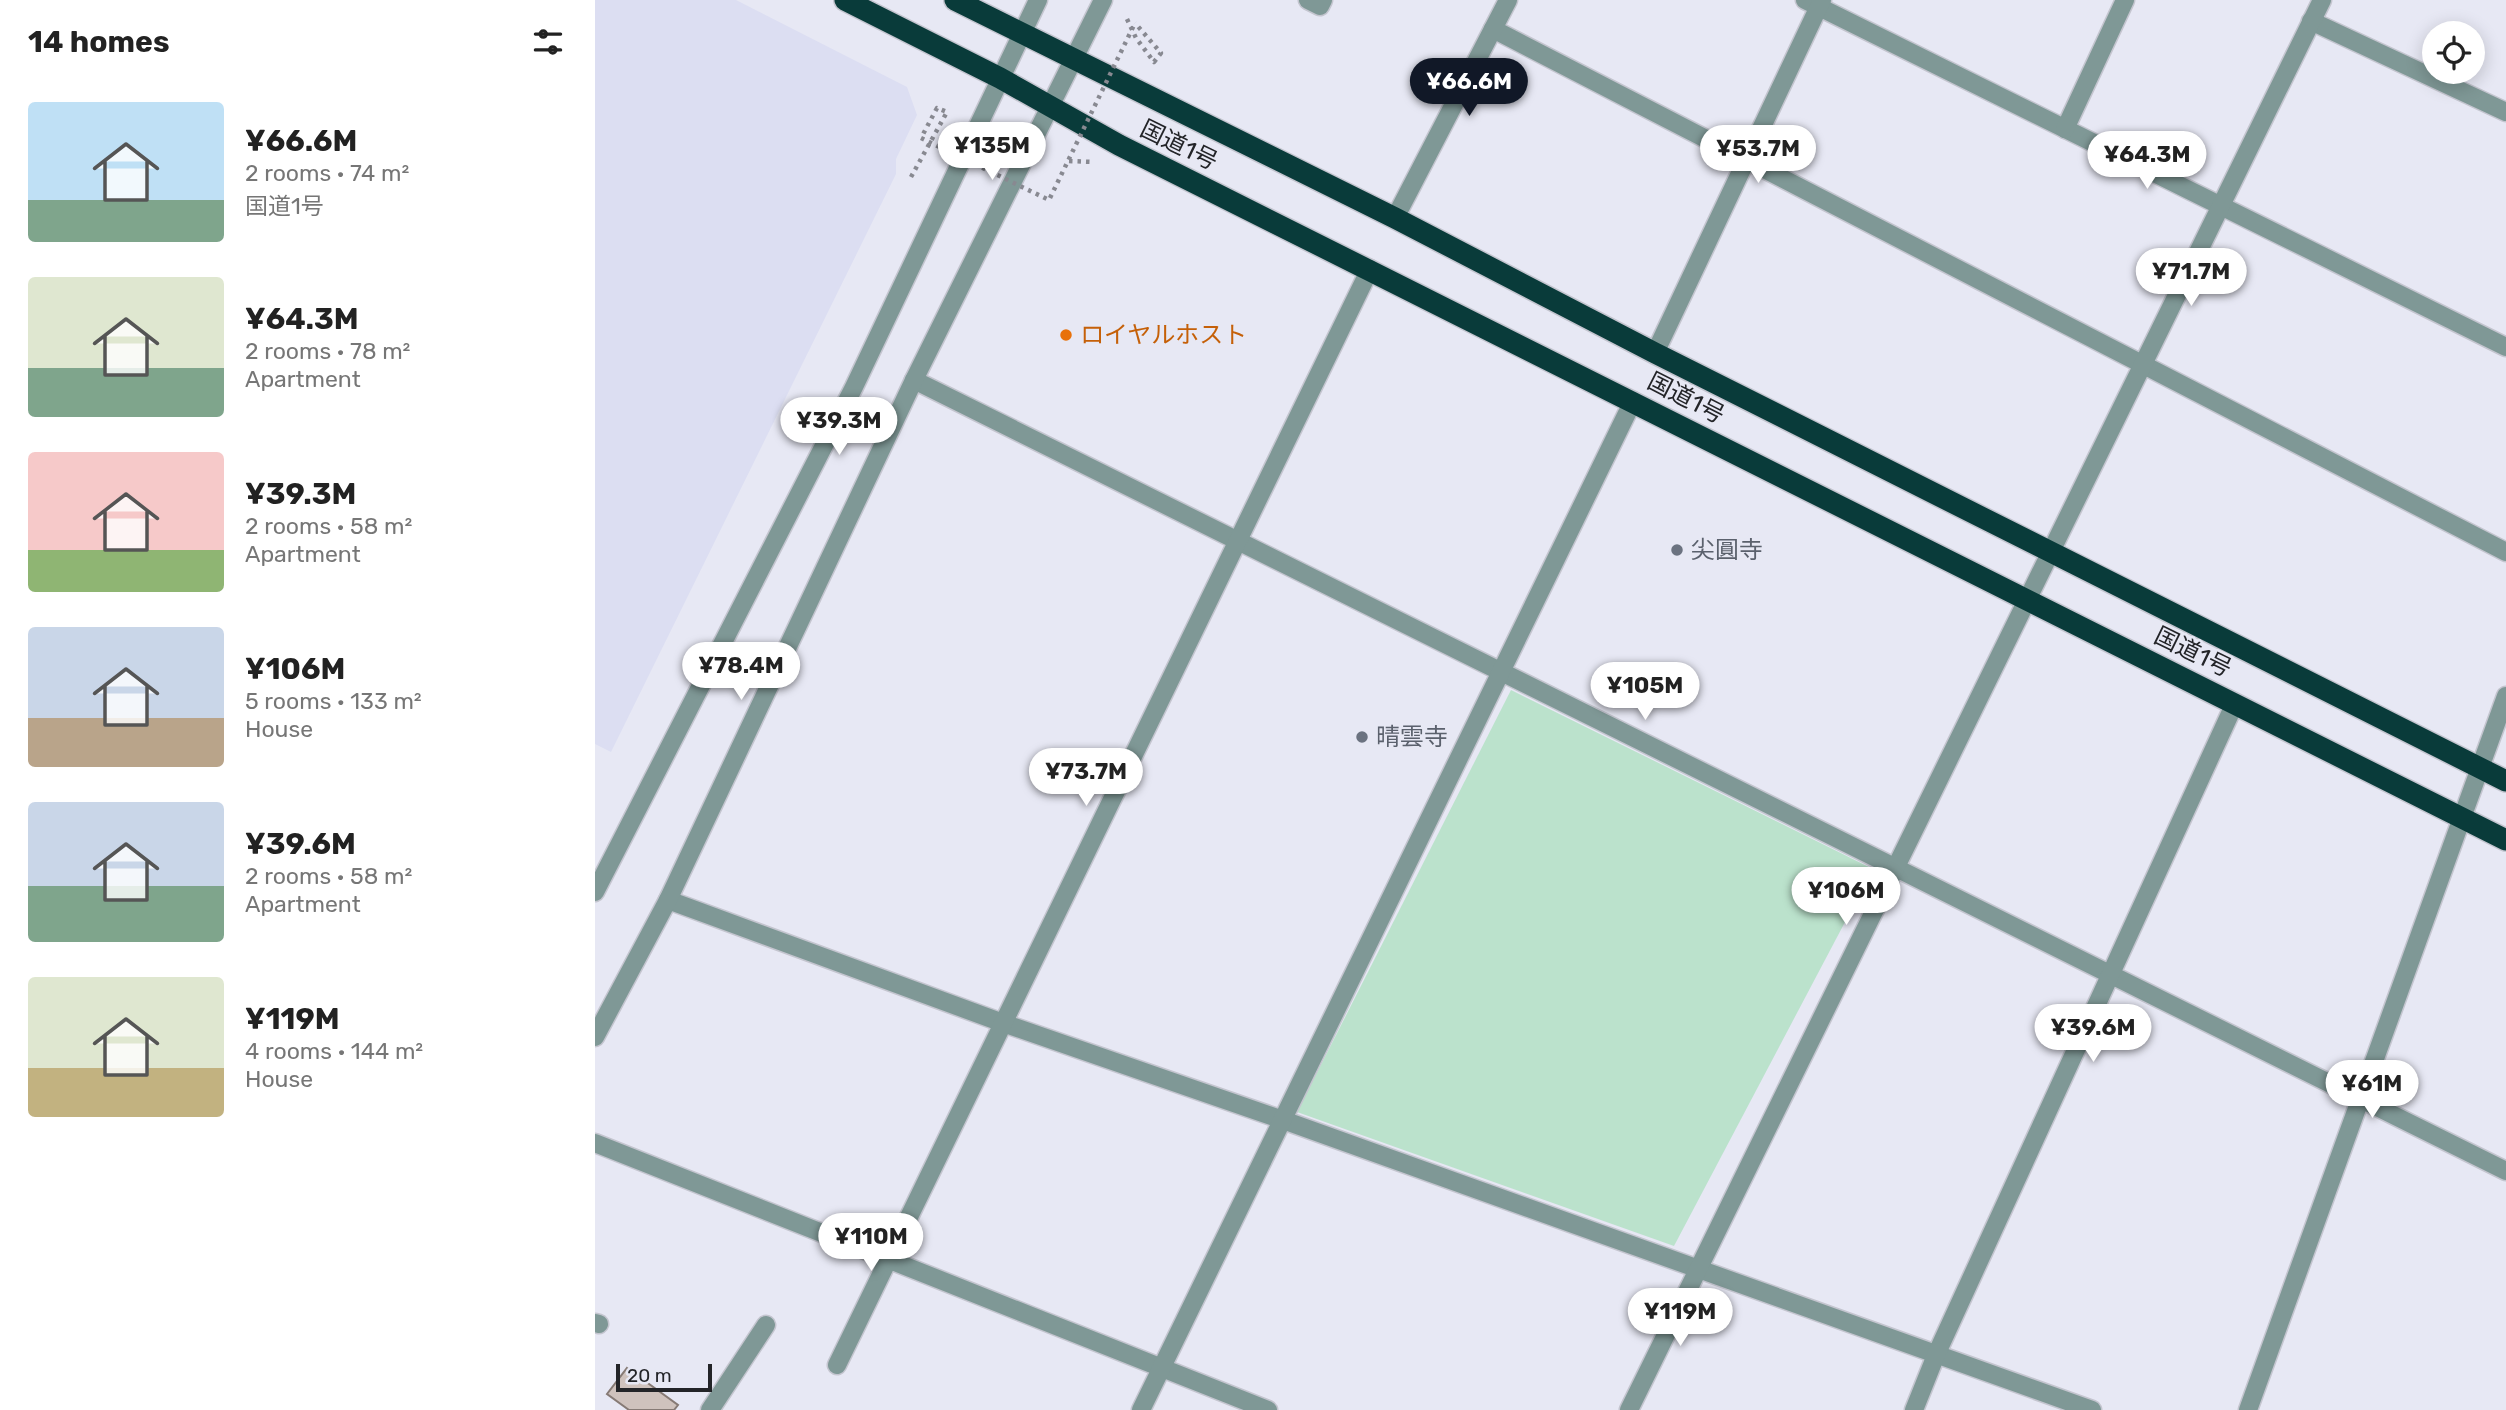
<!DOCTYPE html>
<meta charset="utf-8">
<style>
:root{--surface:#fff;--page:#f2f2f2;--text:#222;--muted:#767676;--accent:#111827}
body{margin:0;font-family:Rubik,"Noto Sans JP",sans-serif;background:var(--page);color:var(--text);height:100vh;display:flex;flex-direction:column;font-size:26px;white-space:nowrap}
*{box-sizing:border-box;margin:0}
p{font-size:23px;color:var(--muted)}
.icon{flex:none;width:38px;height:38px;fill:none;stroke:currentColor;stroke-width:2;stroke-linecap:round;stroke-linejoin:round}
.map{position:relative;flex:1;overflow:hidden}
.panel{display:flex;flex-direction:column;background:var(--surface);width:595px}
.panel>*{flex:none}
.fabs{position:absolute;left:1827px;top:21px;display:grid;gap:14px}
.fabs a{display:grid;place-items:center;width:63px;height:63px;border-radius:50%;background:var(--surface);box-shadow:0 4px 18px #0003;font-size:35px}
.scale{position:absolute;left:21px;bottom:18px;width:96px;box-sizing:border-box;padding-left:7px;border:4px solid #232428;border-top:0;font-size:19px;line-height:24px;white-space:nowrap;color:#232428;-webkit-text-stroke:5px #e7e8f4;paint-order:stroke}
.price{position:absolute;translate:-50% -60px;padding:0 16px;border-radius:24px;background:#fff;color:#222;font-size:23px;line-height:46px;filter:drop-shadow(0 2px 4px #0008)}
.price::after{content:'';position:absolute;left:50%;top:42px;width:21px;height:16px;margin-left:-10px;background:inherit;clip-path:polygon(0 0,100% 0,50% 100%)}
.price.active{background:var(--accent);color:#fff}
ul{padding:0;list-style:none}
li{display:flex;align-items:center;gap:21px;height:175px;padding:0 28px}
li span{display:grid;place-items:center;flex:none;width:196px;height:140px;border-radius:7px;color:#555}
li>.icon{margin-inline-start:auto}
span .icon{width:84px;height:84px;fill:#fffc;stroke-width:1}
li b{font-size:30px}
h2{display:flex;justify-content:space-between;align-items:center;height:84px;padding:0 28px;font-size:30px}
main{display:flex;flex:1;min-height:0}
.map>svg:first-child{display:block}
.built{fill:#dcdef2}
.green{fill:#bbe2cc}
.building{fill:#cfc2bd;stroke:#867a75;stroke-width:2}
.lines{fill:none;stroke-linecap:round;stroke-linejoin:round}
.minor-casing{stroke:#c4c5cf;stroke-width:21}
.highway-casing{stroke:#c4c5cf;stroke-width:24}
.path{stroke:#888991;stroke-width:4.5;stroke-dasharray:3.5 5;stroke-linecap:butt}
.minor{stroke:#7f9896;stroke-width:18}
.highway{stroke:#093b3a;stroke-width:21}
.path-bridge{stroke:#888991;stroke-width:4.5;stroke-dasharray:3.5 5;stroke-linecap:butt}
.food-dot{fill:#e8710a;stroke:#e7e8f4;stroke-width:2.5}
.worship-dot{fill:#6b7280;stroke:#e7e8f4;stroke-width:2.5}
.labels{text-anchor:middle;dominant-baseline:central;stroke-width:5;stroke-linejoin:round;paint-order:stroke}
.street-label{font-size:24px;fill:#232428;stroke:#e7e8f4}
.food-label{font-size:24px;fill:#c56008;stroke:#e7e8f4;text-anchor:start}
.worship-label{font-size:24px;fill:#5b616d;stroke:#e7e8f4;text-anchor:start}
</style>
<main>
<section class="panel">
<h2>14 homes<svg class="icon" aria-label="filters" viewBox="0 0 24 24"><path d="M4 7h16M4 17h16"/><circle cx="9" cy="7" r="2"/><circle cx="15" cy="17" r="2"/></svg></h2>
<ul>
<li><span style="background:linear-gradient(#bfe0f5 70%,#7fa58c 0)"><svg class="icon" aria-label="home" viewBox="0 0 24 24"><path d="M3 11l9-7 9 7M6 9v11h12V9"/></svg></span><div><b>¥66.6M</b><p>2 rooms · 74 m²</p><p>国道1号</p></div></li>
<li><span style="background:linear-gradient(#dfe7d0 65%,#7fa58c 0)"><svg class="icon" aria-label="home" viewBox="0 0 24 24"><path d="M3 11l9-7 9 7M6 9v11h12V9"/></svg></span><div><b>¥64.3M</b><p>2 rooms · 78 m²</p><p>Apartment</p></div></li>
<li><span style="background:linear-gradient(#f6c9c9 70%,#8fb573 0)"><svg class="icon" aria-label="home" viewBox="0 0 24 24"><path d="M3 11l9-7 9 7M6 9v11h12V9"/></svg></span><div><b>¥39.3M</b><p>2 rooms · 58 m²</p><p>Apartment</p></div></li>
<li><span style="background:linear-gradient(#c9d6e8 65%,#b9a48a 0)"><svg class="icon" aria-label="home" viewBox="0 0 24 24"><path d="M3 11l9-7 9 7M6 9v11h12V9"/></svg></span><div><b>¥106M</b><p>5 rooms · 133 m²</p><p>House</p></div></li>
<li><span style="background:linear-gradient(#c9d6e8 60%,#7fa58c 0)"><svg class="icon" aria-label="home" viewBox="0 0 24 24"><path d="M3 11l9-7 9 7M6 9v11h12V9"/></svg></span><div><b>¥39.6M</b><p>2 rooms · 58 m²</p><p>Apartment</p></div></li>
<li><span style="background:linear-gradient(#dfe7d0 65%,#c2b280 0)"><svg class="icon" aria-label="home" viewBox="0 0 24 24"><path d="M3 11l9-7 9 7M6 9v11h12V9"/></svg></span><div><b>¥119M</b><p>4 rooms · 144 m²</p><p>House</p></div></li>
</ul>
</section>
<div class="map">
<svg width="1911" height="1410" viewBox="0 0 1911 1410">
<rect width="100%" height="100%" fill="#e7e8f4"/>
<!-- built -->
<polygon class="built" points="0,0 141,0 312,87 322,115 301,159 301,174 16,752 0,744"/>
<!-- green -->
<polygon class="green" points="916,690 1278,869 1079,1246 702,1112"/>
<!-- building -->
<polygon class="building" points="32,1368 83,1405 79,1410 34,1410 12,1394"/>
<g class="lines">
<!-- minor casing -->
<g class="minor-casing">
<g id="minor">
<polyline points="713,0 725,6 728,0"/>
<polyline points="1210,0 1911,347"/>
<polyline points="1716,21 1911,112"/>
<polyline points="898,29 1911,552"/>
<polyline points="1470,129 1530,0"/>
<polyline points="800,218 913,0"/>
<polyline points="1060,353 1227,0"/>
<polyline points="319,380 1911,1171"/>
<polyline points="0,892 259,387 443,0"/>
<polyline points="73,900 408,1023 688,1120 1497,1410"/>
<polyline points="0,1037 73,900 319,380 508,0"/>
<polyline points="0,1143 673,1410"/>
<polyline points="0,1323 4,1324"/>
<polyline points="242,1365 775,269"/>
<polyline points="115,1410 171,1325"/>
<polyline points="546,1410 1038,401"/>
<polyline points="1034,1410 1727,0"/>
<polyline points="1319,1410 1341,1355 1640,703"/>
<polyline points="1653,1410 1911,696"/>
</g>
</g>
<!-- highway casing -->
<g class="highway-casing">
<g id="highway">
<polyline points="250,0 405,78 524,145 1911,840"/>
<polyline points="360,0 800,218 1060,353 1911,781"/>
</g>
</g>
<!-- path -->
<g class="path">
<polyline points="532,19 541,38 559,62 566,53 540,23"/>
<polyline points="474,161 498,162"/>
<polyline points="316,177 352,112 342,108 326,138"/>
</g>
<!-- minor -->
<use href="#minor" class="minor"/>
<!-- highway -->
<use href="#highway" class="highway"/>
<!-- path-bridge -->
<polyline class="path-bridge" points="326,138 454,200 540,23"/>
</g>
<!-- markers -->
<circle class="food-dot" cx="471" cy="335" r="7"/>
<g class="worship-dot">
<circle cx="1082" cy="550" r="7"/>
<circle cx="767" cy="737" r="7"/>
</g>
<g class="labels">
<!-- street labels -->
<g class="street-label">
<text transform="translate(584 145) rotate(26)">国道1号</text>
<text transform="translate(1091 398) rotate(27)">国道1号</text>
<text transform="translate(1598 652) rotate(26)">国道1号</text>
</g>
<!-- food labels -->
<g class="food-label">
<text x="485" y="335">ロイヤルホスト</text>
</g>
<!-- worship labels -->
<g class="worship-label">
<text x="1096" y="550">尖圓寺</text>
<text x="781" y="737">晴雲寺</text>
</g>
</g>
</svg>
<div class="fabs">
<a><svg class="icon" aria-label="locate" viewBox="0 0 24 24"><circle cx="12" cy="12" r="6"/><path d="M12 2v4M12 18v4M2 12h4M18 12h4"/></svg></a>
</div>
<div class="scale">20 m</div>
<b class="price active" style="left:874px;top:118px">¥66.6M</b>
<b class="price" style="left:397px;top:182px">¥135M</b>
<b class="price" style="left:1163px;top:185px">¥53.7M</b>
<b class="price" style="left:1552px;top:191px">¥64.3M</b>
<b class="price" style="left:1596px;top:308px">¥71.7M</b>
<b class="price" style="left:244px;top:457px">¥39.3M</b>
<b class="price" style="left:146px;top:702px">¥78.4M</b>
<b class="price" style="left:1050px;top:722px">¥105M</b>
<b class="price" style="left:491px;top:808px">¥73.7M</b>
<b class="price" style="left:1251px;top:927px">¥106M</b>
<b class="price" style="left:1498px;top:1064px">¥39.6M</b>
<b class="price" style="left:1777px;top:1120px">¥61M</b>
<b class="price" style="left:276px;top:1273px">¥110M</b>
<b class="price" style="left:1085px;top:1348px">¥119M</b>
</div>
</main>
